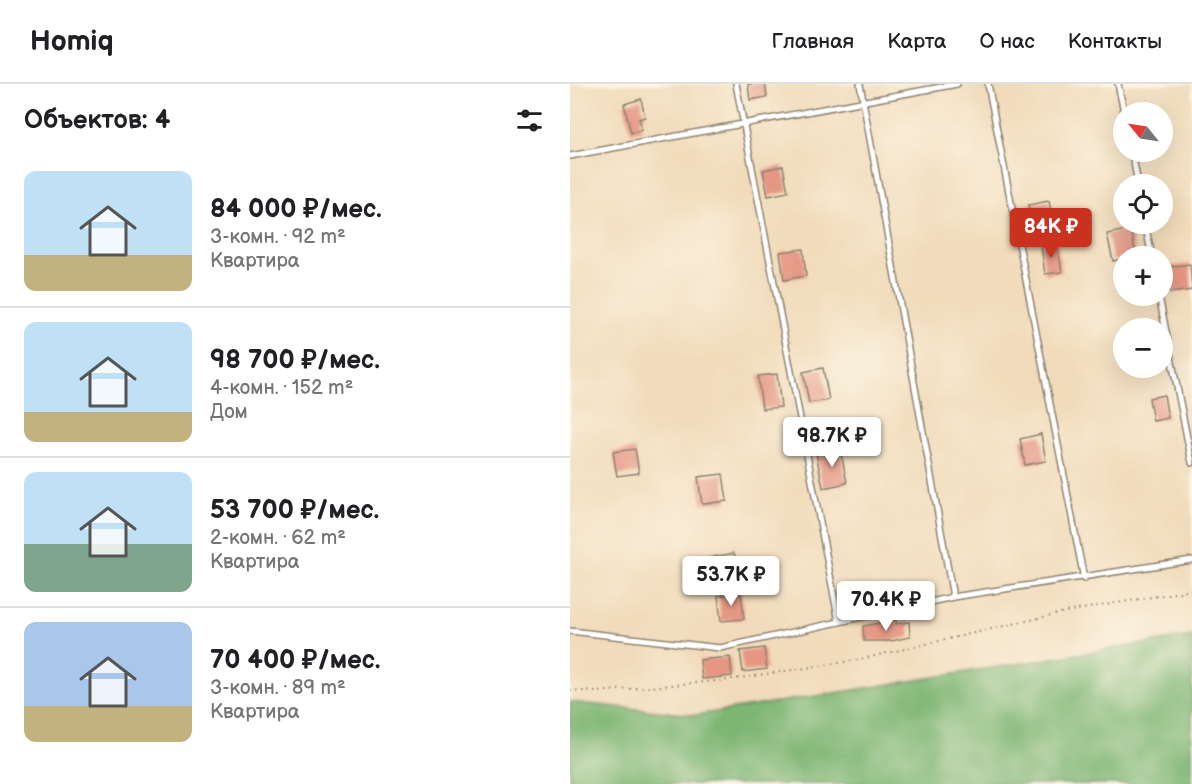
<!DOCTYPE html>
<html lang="ru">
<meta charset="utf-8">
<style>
:root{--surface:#fff;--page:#f2f2f2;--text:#202124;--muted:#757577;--line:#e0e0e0;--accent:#c8321e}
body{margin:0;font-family:"Balsamiq Sans",sans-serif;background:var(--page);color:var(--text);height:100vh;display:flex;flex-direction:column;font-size:22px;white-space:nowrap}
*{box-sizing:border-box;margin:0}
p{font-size:20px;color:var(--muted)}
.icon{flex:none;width:33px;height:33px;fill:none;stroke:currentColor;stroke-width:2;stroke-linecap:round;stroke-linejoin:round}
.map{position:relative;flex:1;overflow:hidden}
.drawer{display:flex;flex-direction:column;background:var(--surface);width:570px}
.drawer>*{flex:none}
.needle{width:39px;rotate:300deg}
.tools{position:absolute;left:543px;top:18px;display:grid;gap:12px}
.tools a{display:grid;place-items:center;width:60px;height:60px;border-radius:50%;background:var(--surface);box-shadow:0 6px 24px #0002;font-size:30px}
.price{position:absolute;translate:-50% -51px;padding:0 14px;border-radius:6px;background:#fff;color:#222;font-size:20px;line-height:39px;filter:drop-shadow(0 2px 3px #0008)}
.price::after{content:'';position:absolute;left:50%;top:36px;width:18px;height:14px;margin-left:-9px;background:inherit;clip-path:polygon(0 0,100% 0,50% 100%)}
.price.current{background:var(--accent);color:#fff}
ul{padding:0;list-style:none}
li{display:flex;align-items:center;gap:18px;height:150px;padding:0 24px}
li+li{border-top:2px solid var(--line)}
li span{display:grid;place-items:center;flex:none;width:168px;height:120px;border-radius:12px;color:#555}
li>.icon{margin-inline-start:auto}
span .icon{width:72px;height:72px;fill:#fffc;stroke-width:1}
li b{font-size:26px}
h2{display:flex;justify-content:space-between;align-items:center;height:72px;padding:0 24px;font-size:26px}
header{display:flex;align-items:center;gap:36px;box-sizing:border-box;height:84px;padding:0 30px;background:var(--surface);border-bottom:2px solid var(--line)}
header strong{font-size:28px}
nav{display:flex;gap:33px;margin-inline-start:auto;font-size:21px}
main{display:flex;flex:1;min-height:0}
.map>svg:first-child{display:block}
.forest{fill:#7eb673;stroke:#54704f;stroke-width:1.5}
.building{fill:#e59784}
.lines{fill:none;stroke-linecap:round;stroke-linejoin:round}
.service-casing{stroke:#8e8372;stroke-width:8}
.path{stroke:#8e8372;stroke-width:2;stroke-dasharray:1.5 4.5;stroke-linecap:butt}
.service{stroke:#fff;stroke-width:5}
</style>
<header>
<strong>Homiq</strong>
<nav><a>Главная</a><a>Карта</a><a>О нас</a><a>Контакты</a></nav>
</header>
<main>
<section class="drawer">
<h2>Объектов: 4<svg class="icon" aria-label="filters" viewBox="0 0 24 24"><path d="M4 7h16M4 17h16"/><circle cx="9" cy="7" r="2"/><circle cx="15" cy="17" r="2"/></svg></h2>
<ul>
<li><span style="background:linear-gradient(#bfe0f5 70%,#c2b280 0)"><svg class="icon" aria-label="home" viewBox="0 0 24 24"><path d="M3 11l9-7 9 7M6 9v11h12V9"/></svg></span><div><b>84 000 ₽/мес.</b><p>3-комн. · 92 m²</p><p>Квартира</p></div></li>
<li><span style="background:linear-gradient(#bfe0f5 75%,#c2b280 0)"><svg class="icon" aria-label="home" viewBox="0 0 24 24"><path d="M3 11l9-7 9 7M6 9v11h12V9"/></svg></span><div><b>98 700 ₽/мес.</b><p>4-комн. · 152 m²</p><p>Дом</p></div></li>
<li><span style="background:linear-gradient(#bfe0f5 60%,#7fa58c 0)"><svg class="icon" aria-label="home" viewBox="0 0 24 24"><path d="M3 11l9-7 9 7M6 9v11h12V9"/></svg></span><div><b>53 700 ₽/мес.</b><p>2-комн. · 62 m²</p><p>Квартира</p></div></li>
<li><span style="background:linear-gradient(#a9c7e8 70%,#c2b280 0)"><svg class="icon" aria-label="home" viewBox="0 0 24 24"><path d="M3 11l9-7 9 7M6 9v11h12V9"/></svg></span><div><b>70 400 ₽/мес.</b><p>3-комн. · 89 m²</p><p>Квартира</p></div></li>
</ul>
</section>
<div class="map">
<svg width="622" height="700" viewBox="0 0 622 700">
<rect width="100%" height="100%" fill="#fcf5e5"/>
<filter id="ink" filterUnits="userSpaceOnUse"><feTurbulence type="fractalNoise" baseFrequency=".0167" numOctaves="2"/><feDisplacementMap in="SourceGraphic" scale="12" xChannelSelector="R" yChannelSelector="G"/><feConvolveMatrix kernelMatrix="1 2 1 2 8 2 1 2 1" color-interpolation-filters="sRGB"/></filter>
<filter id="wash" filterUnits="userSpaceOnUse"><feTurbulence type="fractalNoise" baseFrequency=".008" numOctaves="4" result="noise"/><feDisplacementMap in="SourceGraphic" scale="24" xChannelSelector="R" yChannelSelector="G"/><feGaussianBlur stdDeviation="1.35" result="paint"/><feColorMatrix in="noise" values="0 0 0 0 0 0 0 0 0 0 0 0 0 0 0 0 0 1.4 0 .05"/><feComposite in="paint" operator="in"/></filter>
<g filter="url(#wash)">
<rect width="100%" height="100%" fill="#f1dbba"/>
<!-- forest -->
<polygon class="forest" points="622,552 622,700 0,700 0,618 126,631"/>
<g id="blocks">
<!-- building -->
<g class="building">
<polygon points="178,0 195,0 197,13 180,16"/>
<polygon points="71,15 75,33 69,35 72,46 61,49 54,20"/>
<polygon points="213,82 218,108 198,112 193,86"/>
<polygon points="479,117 484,142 463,146 458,121"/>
<polygon points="561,145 566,172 543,177 537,150"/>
<polygon points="487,160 492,188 475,190 471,162"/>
<polygon points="233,165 236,192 214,196 210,168"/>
<polygon points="620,180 622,206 600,209 596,183"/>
<polygon points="253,284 259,316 239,319 233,288"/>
<polygon points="207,290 211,323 192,325 188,292"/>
<polygon points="594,311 598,334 583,337 579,314"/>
<polygon points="471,350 476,377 455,381 450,355"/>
<polygon points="270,364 277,399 253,404 246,369"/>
<polygon points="65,365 69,389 47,392 43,368"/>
<polygon points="153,390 157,417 132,420 128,393"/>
<polygon points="164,469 170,487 167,488 168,496 143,501 137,474"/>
<polygon points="171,509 174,535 151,537 148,512"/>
<polygon points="326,536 326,540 339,538 340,553 321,557 294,557 293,542"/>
<polygon points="194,564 197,585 173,588 170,567"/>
<polygon points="160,573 162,592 132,595 130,576"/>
</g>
</g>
</g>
<g filter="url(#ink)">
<use href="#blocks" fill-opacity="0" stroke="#8e8372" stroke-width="1.5"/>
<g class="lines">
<!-- service casing -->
<g class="service-casing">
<g id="service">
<polyline points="166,0 269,538"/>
<polyline points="290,0 383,513"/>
<polyline points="418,0 514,495"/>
<polyline points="548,0 554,28"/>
<polyline points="562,68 568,100"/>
<polyline points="0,72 387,0"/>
<polyline points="575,140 582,172"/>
<polyline points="589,212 622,379"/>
<polyline points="0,547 150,564 383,513 622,476"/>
</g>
</g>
<!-- path -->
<polyline class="path" points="0,606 26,608 157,596 287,576 495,528 622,506"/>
<!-- service -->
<use href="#service" class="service"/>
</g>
</g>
</svg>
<div class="tools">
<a><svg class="needle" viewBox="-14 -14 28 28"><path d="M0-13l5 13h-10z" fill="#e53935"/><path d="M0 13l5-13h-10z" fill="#757577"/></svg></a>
<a><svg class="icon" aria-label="locate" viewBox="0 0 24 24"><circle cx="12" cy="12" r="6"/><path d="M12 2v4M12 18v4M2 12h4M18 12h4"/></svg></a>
<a>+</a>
<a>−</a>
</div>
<b class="price current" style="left:481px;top:175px">84K ₽</b>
<b class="price" style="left:262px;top:384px">98.7K ₽</b>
<b class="price" style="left:161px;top:523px">53.7K ₽</b>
<b class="price" style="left:316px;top:548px">70.4K ₽</b>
</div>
</main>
